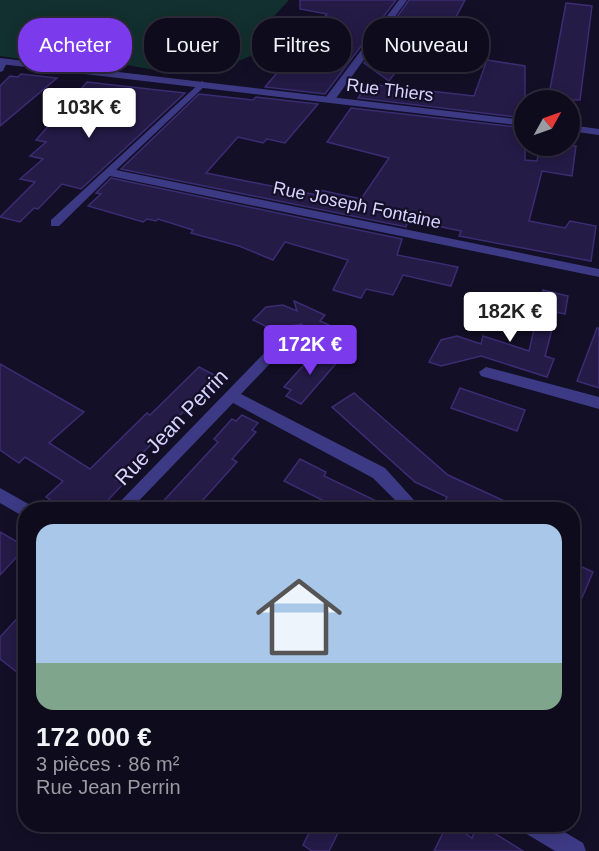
<!DOCTYPE html>
<html lang="fr">
<meta charset="utf-8">
<style>
:root{--surface:#0e0b1c;--page:#171425;--text:#f1f3f6;--muted:#9b9ba3;--line:#2e2b3b;--accent:#7c3aed}
body{margin:0;font-family:Helvetica,sans-serif;background:var(--page);color:var(--text);height:100vh;display:flex;flex-direction:column;font-size:22px;white-space:nowrap}
*{box-sizing:border-box;margin:0}
p{font-size:20px;color:var(--muted)}
.icon{flex:none;width:33px;height:33px;fill:none;stroke:currentColor;stroke-width:2;stroke-linecap:round;stroke-linejoin:round}
.map{position:relative;flex:1;overflow:hidden}
.drawer{position:absolute;left:18px;top:502px;width:562px;height:330px;display:flex;flex-direction:column;background:var(--surface);border-radius:24px;box-shadow:0 3px 15px #0003,0 0 0 2px var(--line)}
.drawer>*{flex:none}
.banner{position:absolute;left:18px;top:18px;width:564px;height:54px;display:flex;gap:12px}
.needle{width:39px;rotate:50deg}
.buttons{position:absolute;left:514px;top:90px;display:grid;gap:12px}
.buttons a{display:grid;place-items:center;width:66px;height:66px;border-radius:50%;background:var(--surface);box-shadow:0 3px 15px #0003,0 0 0 2px var(--line);font-size:30px}
.price{position:absolute;translate:-50% -51px;padding:0 14px;border-radius:6px;background:#fff;color:#222;font-size:20px;line-height:39px;filter:drop-shadow(0 2px 3px #0008)}
.price::after{content:'';position:absolute;left:50%;top:36px;width:18px;height:14px;margin-left:-9px;background:inherit;clip-path:polygon(0 0,100% 0,50% 100%)}
.price.selected{background:var(--accent);color:#fff}
ul{padding:0;list-style:none}
li{display:grid;align-content:center;gap:12px;height:318px;padding:0 18px}
li span{display:grid;place-items:center;height:186px;border-radius:18px;color:#555}
li>.icon{margin-inline-start:auto}
span .icon{width:108px;height:108px;fill:#fffc;stroke-width:1}
li b{font-size:26px}
.tag{padding:0 21px;border-radius:24px;background:var(--surface);box-shadow:0 3px 15px #0003,0 0 0 2px var(--line);font-size:21px;line-height:54px}
.tag.selected{background:var(--accent);color:#fff}
.map>svg:first-child{display:block}
.green{fill:#12302f}
.building{fill:#241b47;stroke:#3b2d73;stroke-width:1.5}
.lines{fill:none;stroke-linecap:round;stroke-linejoin:round}
.service{fill:#3d3a85;fill-rule:evenodd}
.minor{fill:#3d3a85;fill-rule:evenodd}
.tertiary{fill:#3d3a85;fill-rule:evenodd}
.labels{text-anchor:middle;dominant-baseline:central;stroke-width:4.5;stroke-linejoin:round;paint-order:stroke}
.far-street-label{font-size:18px;fill:#d9d4ff;stroke:#130f26}
.street-label{font-size:21px;fill:#d9d4ff;stroke:#130f26}
</style>
<div class="map">
<svg width="599" height="851" viewBox="0 0 599 851">
<rect width="100%" height="100%" fill="#130f26"/>
<!-- green -->
<polygon class="green" points="0,0 289,0 256,36 253,55 229,65 206,54 155,70 110,62 93,70 0,56"/>
<!-- building -->
<g class="building">
<polygon points="300,0 396,0 325,94 265,87 327,14 300,9"/>
<polygon points="409,0 465,0 449,30 435,49 415,45 389,81 364,63"/>
<polygon points="566,3 592,6 580,100 548,100"/>
<polygon points="487,60 525,66 525,118 358,98 368,84 474,96"/>
<polygon points="21,74 57,78 0,126 0,86 10,76 18,77"/>
<polygon points="87,82 185,93 81,189 62,184 38,209 34,208 20,222 0,217 35,182 20,179 43,159 30,156 46,142 36,140"/>
<polygon points="199,94 253,100 256,97 318,104 285,143 267,139 263,143 238,137 206,173 317,195 320,190 361,199 389,158 327,142 351,108 525,128 525,160 537,161 540,146 576,146 572,176 542,171 529,221 565,228 570,221 596,226 591,261 459,236 461,231 408,220 406,227 121,169"/>
<polygon points="111,178 402,239 397,255 458,267 451,286 403,275 393,295 366,289 361,298 333,290 348,260 285,242 273,260 239,246 191,233 193,230 158,219 156,221 147,219 143,222 88,206 101,194 96,193"/>
<polygon points="543,290 568,296 565,314 556,312 554,322 545,356 554,359 547,377 481,356 441,366 429,362 441,340 457,336 481,344 483,336 529,351"/>
<polygon points="294,301 325,315 320,321 349,334 307,340 302,324 271,329 253,320 266,307 283,305 297,311"/>
<polygon points="597,328 599,328 599,388 577,381"/>
<polygon points="318,349 340,359 301,404 286,396 291,390 284,387"/>
<polygon points="0,364 84,412 49,443 90,469 147,413 150,415 199,367 222,379 187,414 183,412 116,480 123,484 99,510 65,510 46,497 63,481 25,457 19,463 0,450"/>
<polygon points="460,388 525,410 517,431 451,408"/>
<polygon points="354,393 448,475 524,510 440,510 447,497 415,482 332,407"/>
<polygon points="242,415 258,423 252,430 256,432 232,459 237,462 194,510 155,510 218,442 214,439 232,419 236,421"/>
<polygon points="300,459 326,472 324,476 395,510 326,510 330,504 284,481"/>
<polygon points="0,532 26,547 0,575"/>
<polygon points="573,563 593,572 573,619"/>
<polygon points="26,609 26,679 0,659 0,637"/>
<polygon points="313,825 342,825 329,851 312,851 303,845"/>
<polygon points="447,825 453,825 472,838 477,825 481,825 523,851 434,851"/>
</g>
<g class="lines">
<!-- service -->
<polygon class="service" points="3,59 7,62 3,71 0,72 0,60"/>
<!-- minor -->
<g class="minor">
<polygon points="399,0 407,0 334,101 326,101 326,97"/>
<polygon points="202,81 207,84 205,86 116,170 599,269 599,277 110,176 59,226 51,226 51,220"/>
<polygon points="278,342 285,347 283,350 241,394 385,468 423,510 405,510 373,478 233,403 130,510 112,510 273,344"/>
<polygon points="486,367 599,397 599,409 481,376 479,372"/>
<polygon points="0,488 32,506 34,510 26,510 26,518 0,503"/>
<polygon points="522,825 553,825 583,843 586,851 555,851 525,833"/>
</g>
<!-- tertiary -->
<g class="tertiary">
<polygon points="0,58 525,120 525,126 0,64"/>
<polygon points="570,125 599,129 599,135 570,131"/>
</g>
</g>
<g class="labels">
<!-- far-street labels -->
<g class="far-street-label">
<text transform="translate(390 90) rotate(7)">Rue Thiers</text>
<text transform="translate(357 205) rotate(12)">Rue Joseph Fontaine</text>
</g>
<!-- street labels -->
<g class="street-label">
<text transform="translate(171 427) rotate(-46)">Rue Jean Perrin</text>
</g>
</g>
</svg>
<div class="buttons">
<a><svg class="needle" viewBox="-14 -14 28 28"><path d="M0-13l5 13h-10z" fill="#e53935"/><path d="M0 13l5-13h-10z" fill="#9b9ba3"/></svg></a>
</div>
<b class="price" style="left:89px;top:139px">103K €</b>
<b class="price" style="left:510px;top:343px">182K €</b>
<b class="price selected" style="left:310px;top:376px">172K €</b>
<div class="banner">
<a class="tag selected">Acheter</a>
<a class="tag">Louer</a>
<a class="tag">Filtres</a>
<a class="tag">Nouveau</a>
</div>
<section class="drawer">
<ul>
<li><span style="background:linear-gradient(#a9c7e8 75%,#7fa58c 0)"><svg class="icon" aria-label="home" viewBox="0 0 24 24"><path d="M3 11l9-7 9 7M6 9v11h12V9"/></svg></span><div><b>172 000 €</b><p>3 pièces · 86 m²</p><p>Rue Jean Perrin</p></div></li>
</ul>
</section>
</div>
